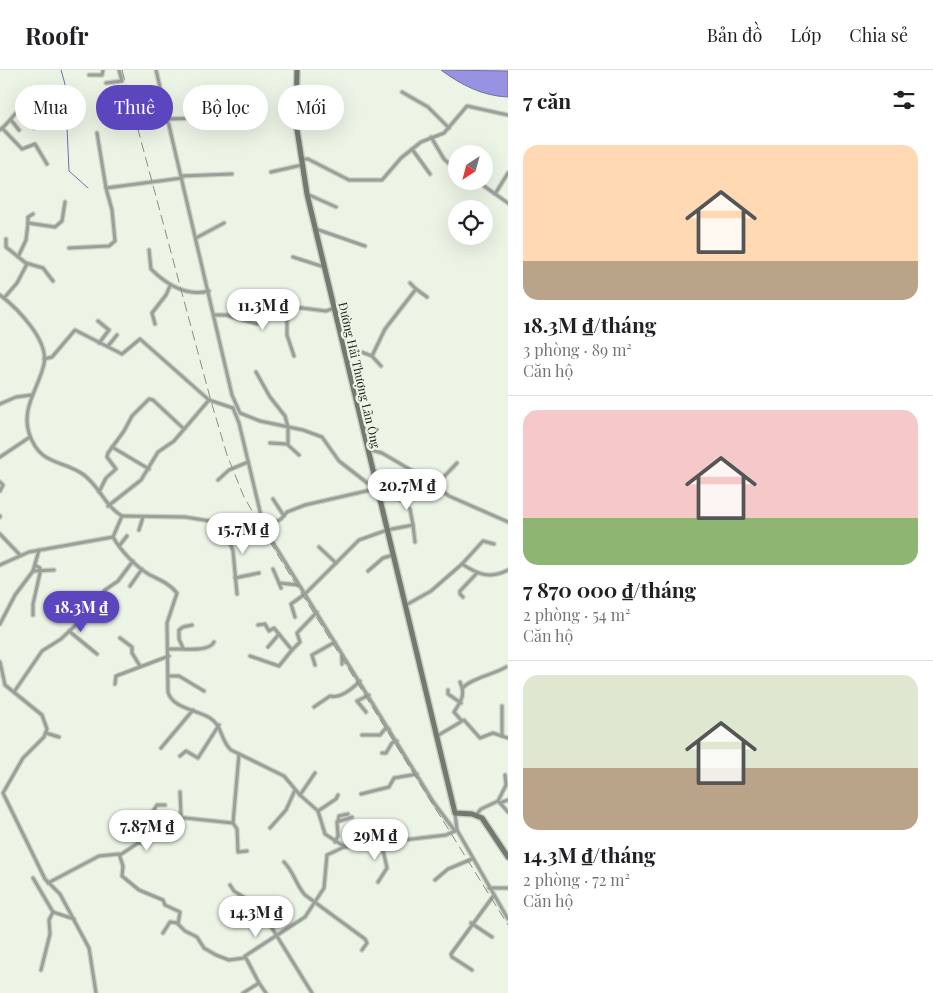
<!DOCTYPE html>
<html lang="vi">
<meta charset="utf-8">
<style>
:root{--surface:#fff;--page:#f2f2f2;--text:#202124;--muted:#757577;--line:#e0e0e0;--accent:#5b46be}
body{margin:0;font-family:"Playfair Display",serif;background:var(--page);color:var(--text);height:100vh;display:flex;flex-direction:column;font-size:19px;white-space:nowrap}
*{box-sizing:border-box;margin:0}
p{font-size:16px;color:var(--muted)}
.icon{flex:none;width:28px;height:28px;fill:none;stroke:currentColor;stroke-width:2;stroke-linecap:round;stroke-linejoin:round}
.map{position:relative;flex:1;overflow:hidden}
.details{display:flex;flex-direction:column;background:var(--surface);width:425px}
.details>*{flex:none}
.banner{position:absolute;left:15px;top:15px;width:418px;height:45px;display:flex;gap:10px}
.needle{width:32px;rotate:216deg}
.fabs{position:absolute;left:448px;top:75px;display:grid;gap:10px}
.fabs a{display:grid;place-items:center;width:45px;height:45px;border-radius:50%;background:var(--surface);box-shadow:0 5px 20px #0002;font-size:25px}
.price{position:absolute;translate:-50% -42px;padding:0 11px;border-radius:18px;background:#fff;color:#222;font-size:16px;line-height:32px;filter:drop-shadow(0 1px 2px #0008)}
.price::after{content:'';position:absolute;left:50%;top:30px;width:15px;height:11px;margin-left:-8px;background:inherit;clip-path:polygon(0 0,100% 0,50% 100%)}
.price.selected{background:var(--accent);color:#fff}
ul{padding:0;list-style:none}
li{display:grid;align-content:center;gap:10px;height:265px;padding:0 15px}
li+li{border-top:1px solid var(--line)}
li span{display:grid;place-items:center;height:155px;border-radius:15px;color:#555}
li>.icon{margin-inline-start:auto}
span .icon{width:90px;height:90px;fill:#fffc;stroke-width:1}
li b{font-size:21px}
h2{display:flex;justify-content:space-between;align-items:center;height:60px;padding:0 15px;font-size:21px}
.pill{padding:0 18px;border-radius:22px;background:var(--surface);box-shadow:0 5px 20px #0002;font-size:18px;line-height:45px}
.pill.selected{background:var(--accent);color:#fff}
header{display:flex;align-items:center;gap:30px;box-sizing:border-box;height:70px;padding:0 25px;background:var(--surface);border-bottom:1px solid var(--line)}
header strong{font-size:24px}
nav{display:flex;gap:28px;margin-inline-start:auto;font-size:18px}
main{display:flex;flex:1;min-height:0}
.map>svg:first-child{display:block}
.water{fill:#9792e1;stroke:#726fa5}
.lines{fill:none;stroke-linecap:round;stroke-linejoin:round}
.stream{stroke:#726fa5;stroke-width:1}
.street-casing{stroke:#cad1c5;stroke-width:5.5}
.secondary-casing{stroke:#cad1c5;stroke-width:8}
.street{stroke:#9b9f99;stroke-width:3}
.secondary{stroke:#737870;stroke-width:5}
.rail{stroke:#898e84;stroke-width:1;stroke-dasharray:10 5;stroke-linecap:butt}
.labels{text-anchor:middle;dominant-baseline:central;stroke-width:5;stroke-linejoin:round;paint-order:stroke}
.street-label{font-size:12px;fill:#1a1c18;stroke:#ecf4e6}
</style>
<header>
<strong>Roofr</strong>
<nav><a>Bản đồ</a><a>Lớp</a><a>Chia sẻ</a></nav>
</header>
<main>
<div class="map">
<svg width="508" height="923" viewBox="0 0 508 923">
<rect width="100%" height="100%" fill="#ecf4e6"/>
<!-- water -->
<path class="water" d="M441 0 508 1V27C483 26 461 15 441 0Z"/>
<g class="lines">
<!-- stream -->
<polyline class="stream" points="61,0 65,14 69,101 88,118"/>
<!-- street casing -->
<g class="street-casing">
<g id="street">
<polyline points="156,0 232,325 240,343 260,351 303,360 322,367 339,391 375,419"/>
<polyline points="89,5 102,5 103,0"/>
<polyline points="106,13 122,11 119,0"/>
<polyline points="402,22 428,37 449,58"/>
<polyline points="18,40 34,58"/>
<polyline points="167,49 202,48"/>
<polyline points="11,50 19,60"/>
<polyline points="2,58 22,79 35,74 47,94"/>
<path d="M0 60C14 48 22 33 36 20"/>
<polyline points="431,67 444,89 456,100"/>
<polyline points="412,79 430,104"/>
<polyline points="302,89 308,89 349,110 382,110 401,88 421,72 444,63 467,36 508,45"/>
<polyline points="271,102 302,95"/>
<polyline points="181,106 232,104"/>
<polyline points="477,111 508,133"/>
<polyline points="106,118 182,108"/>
<polyline points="307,124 336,137"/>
<polyline points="495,124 508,103"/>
<polyline points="33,144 28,147 28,153 55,157 62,151 65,132"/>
<polyline points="316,159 365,176"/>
<polyline points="196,168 224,153"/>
<polyline points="69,178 109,176 115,171 112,140 106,118 97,63"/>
<path d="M149 180 151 199C167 215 186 227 209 221"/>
<polyline points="18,187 26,170 28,153"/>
<polyline points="293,187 324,197"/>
<polyline points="26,193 43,198 53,211"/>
<polyline points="416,219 427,227"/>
<path d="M0 225C17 238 49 270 44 294 39 317 21 338 29 363 40 397 63 389 84 405 100 417 104 435 122 446L113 467C121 481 136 497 150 505 160 510 170 514 177 523L167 553 168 622C172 638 197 640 210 648 223 656 220 670 231 680L284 706 300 725 318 741 325 764 345 777 446 765 457 760"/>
<polyline points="4,228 17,213 27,194 6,177 6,169"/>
<polyline points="214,245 226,245 257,254 272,247 287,249 287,265 294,286"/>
<polyline points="287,249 294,237 326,241 334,238"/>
<polyline points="98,251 109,260 99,273"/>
<polyline points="155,254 152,243 166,225 170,216"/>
<polyline points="343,275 372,286 385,259 416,219 410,213"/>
<polyline points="108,276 117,265"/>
<polyline points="372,286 381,296"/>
<polyline points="44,289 52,287 75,260 122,284 140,269 209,330 233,338"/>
<polyline points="256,302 270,327 285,346 288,357 288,375 299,385"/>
<polyline points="0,334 16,327 32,325"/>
<polyline points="233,338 239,353 264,458 434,733 455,761"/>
<polyline points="270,373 287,374"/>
<polyline points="112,377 149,399"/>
<polyline points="368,379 382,383 428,410 449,426 508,452"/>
<polyline points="0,387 30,367"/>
<polyline points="218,410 229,400 248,392"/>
<polyline points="0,412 3,415 0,421"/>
<polyline points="435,416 457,393"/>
<polyline points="99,422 106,408 116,399 107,387 108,383 124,361 132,346 149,329 153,330 184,359"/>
<polyline points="378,422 406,432 404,414"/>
<polyline points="273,429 284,446"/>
<polyline points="108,436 141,410 158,382 174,371 209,330"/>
<polyline points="410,439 413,455"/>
<polyline points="0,446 0,447"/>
<polyline points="122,446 185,447 241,456 256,453 271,455 281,449 287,442 305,435 375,419"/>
<polyline points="222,452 233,481 237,524"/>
<polyline points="139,460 143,447"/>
<polyline points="0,464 20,485"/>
<polyline points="119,476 127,466"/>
<polyline points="319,477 336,493"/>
<polyline points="462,494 483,471 494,474"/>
<polyline points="0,495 29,482 113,467"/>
<polyline points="273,499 279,513"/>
<polyline points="33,501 54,500"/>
<polyline points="368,501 383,488 393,485"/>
<polyline points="235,508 259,503"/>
<polyline points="130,516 142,499"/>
<polyline points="281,518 279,513 299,515"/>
<polyline points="84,527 91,538"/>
<polyline points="463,527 460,524 460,521 477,503"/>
<polyline points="94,534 108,542"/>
<path d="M406 535 431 521 462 494C479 505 490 509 508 500"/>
<polyline points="33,545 33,534 40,503 40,498 35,495"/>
<polyline points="295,547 291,534 305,524 359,470 387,460 413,455 415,472"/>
<polyline points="0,554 15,525 33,501 39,480"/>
<polyline points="258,555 265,554 269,561 274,558 292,580 300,572 297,563 317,542"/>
<polyline points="69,561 97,584"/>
<polyline points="120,568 132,577 132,583 140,596"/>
<polyline points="268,577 279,564"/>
<polyline points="183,578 179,569 179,560 183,557 192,555"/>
<path d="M168 579C180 578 209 583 214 572"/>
<polyline points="250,586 279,596 292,580"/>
<polyline points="0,592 5,615 42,645 47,659 44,667 23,688 3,723 45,809 60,824 89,878 96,923"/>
<polyline points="342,594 342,585"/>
<polyline points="315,595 312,585 335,572"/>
<polyline points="168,606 179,606 204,621"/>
<path d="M460 612C466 625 461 631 454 642L461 650"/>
<polyline points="115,614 116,606 169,586"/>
<path d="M463 618C469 609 495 604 506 597"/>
<polyline points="448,620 448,624 461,633"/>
<polyline points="14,622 42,581 61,569 80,551 105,520 118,511 133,491"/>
<path d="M314 637 330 626C341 629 353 618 360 611"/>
<polyline points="366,642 357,631 369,625"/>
<polyline points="46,663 59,667"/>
<polyline points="362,665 380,665 385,659 389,659"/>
<polyline points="437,666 464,650 480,668 493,663 508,668"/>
<polyline points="502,666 502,636"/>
<polyline points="161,678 193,640"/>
<polyline points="382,683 386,683 392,673 397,671"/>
<polyline points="180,686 186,681 198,688 219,655"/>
<polyline points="180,722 181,747"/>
<polyline points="361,724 389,717 394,708 417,704"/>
<polyline points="300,725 315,703"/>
<polyline points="498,731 506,715 505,705"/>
<polyline points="500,733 508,742"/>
<polyline points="165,735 157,735 153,741 145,746 148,753 154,759 167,755 172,747 176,747 233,753 239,684"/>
<polyline points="318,741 336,729 338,725"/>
<polyline points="455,743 457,760 508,849"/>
<polyline points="476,745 481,739 498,731 500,733 508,730"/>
<polyline points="338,751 339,746 348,744"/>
<polyline points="233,753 237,759 238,782 247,781"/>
<polyline points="270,758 286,740 295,720"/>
<polyline points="335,772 338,766 337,752 352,747"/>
<polyline points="120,785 138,773 145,773 157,759"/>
<path d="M284 792C294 802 296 815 305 825L365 869 367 873 362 880"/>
<polyline points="33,808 53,842 74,849"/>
<polyline points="435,810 448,799 472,789"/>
<polyline points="378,812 387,798 381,771"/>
<polyline points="48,813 99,786 119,784 123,796 122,806 139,820 163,830 165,835 180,842 178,854 185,861 197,867 204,878 216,885 229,890 244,888"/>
<polyline points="230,815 234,821 259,837 312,923"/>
<polyline points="489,818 508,818"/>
<polyline points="471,853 492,867"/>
<polyline points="163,863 170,852 178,853"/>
<polyline points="41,900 50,864 49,850 53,842"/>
<polyline points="472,900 452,887 451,884 494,825"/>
<polyline points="259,913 266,923"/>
<polyline points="243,923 259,913 245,886 305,847 324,818 327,785 344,777"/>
</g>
</g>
<!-- secondary casing -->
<g class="secondary-casing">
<polyline id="secondary" points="297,0 296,53 307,124 455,743 472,744 482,748 508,787"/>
</g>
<!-- street -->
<use href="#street" class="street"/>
<!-- secondary -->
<use href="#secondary" class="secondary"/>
<!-- rail -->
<polyline class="rail" points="122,0 211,331 227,385 244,427 279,487 508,855"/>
</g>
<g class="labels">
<!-- street labels -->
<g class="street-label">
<text transform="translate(360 305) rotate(77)">Đường Hải Thượng Lãn Ông</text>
</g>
</g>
</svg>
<div class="fabs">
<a><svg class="needle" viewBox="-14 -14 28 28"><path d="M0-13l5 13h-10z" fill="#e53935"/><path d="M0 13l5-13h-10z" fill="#757577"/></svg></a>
<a><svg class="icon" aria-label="locate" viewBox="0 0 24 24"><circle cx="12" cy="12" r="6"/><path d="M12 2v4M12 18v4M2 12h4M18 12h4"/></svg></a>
</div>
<b class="price" style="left:263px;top:261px">11.3M ₫</b>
<b class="price" style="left:407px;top:441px">20.7M ₫</b>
<b class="price" style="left:243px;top:485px">15.7M ₫</b>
<b class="price selected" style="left:81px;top:563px">18.3M ₫</b>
<b class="price" style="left:147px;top:782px">7.87M ₫</b>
<b class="price" style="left:375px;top:791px">29M ₫</b>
<b class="price" style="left:256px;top:868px">14.3M ₫</b>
<div class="banner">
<a class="pill">Mua</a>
<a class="pill selected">Thuê</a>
<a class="pill">Bộ lọc</a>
<a class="pill">Mới</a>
</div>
</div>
<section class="details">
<h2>7 căn<svg class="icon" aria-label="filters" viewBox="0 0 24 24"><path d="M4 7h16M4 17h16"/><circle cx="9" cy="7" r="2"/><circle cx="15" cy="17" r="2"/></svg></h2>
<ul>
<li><span style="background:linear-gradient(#ffd9b3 75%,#b9a48a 0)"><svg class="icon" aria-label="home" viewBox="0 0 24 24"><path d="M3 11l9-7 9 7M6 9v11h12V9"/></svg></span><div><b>18.3M ₫/tháng</b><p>3 phòng · 89 m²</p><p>Căn hộ</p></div></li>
<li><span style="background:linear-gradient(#f6c9c9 70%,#8fb573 0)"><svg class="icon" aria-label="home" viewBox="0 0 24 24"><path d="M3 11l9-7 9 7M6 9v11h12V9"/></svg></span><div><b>7 870 000 ₫/tháng</b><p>2 phòng · 54 m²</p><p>Căn hộ</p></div></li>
<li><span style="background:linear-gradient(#dfe7d0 60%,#b9a48a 0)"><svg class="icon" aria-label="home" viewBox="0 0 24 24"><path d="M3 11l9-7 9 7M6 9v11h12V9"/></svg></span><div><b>14.3M ₫/tháng</b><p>2 phòng · 72 m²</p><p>Căn hộ</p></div></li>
</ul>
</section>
</main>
